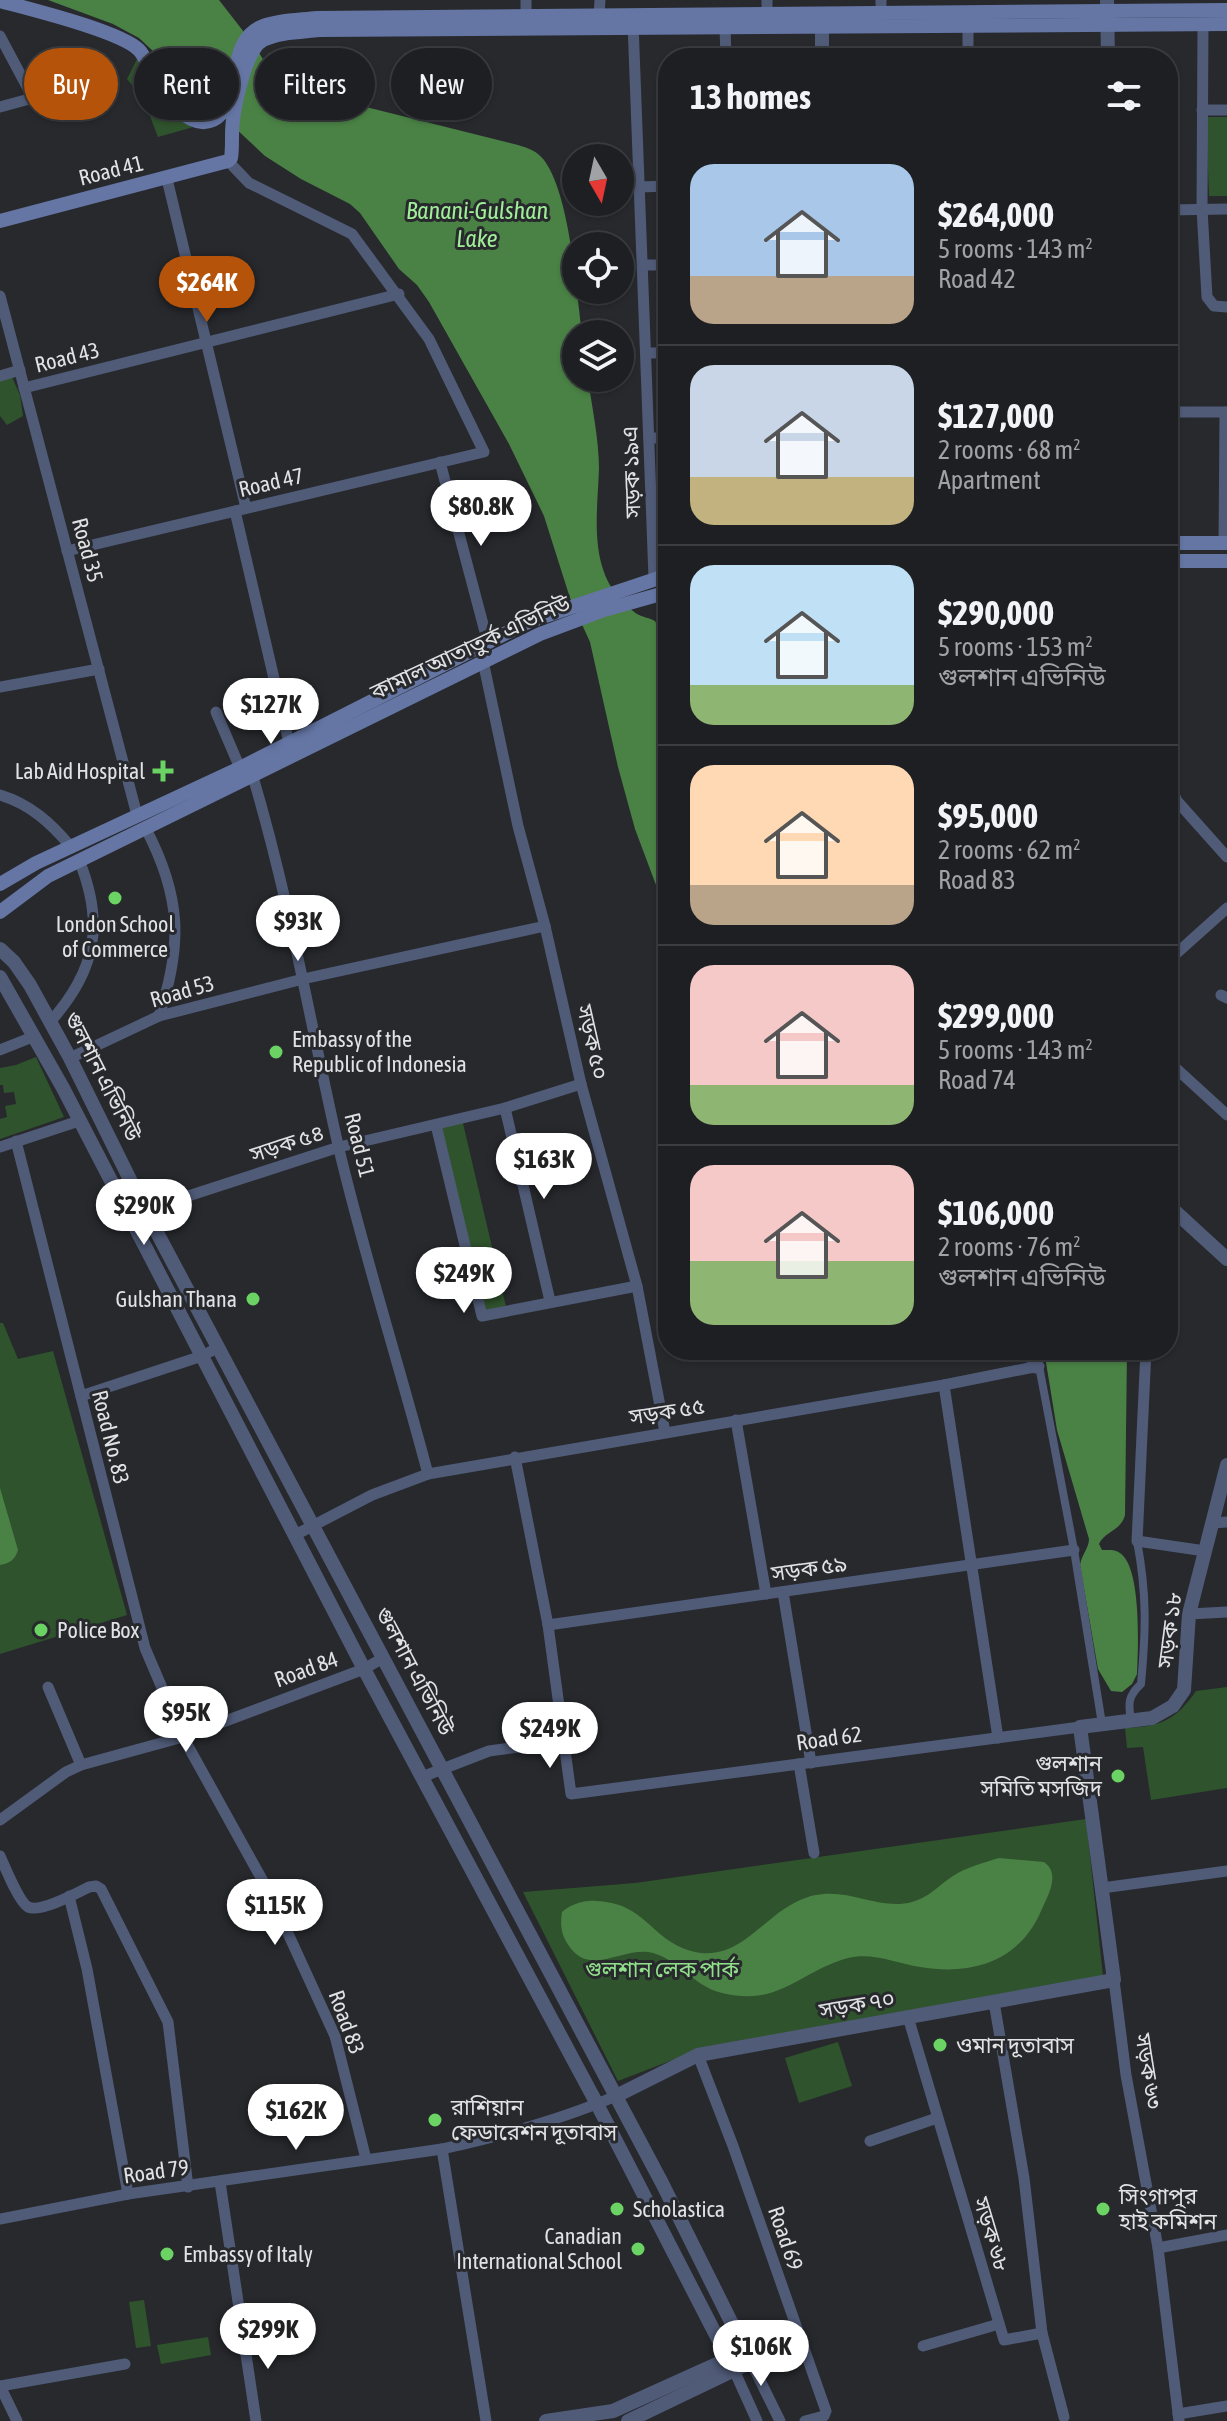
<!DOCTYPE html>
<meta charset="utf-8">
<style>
:root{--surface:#1d1f22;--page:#25272a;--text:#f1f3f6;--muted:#a0a2a5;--line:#3b3d40;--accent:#b45309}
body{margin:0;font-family:"Asap Condensed","Noto Sans Bengali",sans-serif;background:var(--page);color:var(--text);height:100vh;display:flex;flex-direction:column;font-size:30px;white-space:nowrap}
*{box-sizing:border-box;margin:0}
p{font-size:26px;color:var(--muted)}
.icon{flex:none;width:44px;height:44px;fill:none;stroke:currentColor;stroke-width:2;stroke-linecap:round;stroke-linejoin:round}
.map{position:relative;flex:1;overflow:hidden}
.side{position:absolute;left:658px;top:48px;width:520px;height:1312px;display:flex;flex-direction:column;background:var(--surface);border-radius:32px;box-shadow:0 2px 6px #0004,0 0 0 2px var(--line)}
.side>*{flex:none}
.banner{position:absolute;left:24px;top:48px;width:514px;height:72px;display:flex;gap:16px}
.needle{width:52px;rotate:171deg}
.tools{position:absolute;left:562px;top:144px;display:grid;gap:16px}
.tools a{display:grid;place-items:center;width:72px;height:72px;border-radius:50%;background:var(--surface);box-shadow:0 2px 6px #0004,0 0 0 2px var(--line);font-size:40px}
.price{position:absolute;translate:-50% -68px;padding:0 18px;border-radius:28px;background:#fff;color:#222;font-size:26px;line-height:52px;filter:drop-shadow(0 2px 4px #0008)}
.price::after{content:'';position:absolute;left:50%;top:48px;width:24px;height:18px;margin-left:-12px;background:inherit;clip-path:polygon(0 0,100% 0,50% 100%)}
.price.current{background:var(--accent);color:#fff}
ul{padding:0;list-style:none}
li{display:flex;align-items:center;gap:24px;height:200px;padding:0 32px}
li+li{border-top:2px solid var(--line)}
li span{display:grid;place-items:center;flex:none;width:224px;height:160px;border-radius:24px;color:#555}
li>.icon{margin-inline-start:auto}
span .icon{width:96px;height:96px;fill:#fffc;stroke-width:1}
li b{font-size:34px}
h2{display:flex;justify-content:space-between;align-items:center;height:96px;padding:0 32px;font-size:34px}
.chip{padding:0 28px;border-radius:36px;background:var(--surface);box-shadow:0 2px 6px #0004,0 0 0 2px var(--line);font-size:28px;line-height:72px}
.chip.current{background:var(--accent);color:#fff}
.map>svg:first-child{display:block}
.green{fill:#2f532c}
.water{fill:#4a8245}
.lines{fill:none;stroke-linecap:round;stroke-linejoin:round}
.pedestrian{stroke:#505b78;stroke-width:8}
.minor{stroke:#505b78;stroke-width:11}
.tertiary{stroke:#505b78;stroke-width:14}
.secondary{stroke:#6576a5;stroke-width:14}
.poi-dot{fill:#6bd363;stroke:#27292d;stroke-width:3}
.labels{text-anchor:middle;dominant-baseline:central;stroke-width:6;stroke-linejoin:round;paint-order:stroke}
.street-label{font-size:22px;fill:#e1e2e4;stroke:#27292d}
.poi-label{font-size:22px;fill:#e1e2e4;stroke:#27292d;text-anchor:start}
.park-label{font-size:22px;fill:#91df8a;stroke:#27292d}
.water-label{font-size:24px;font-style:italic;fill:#a0ef98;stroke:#27292d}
</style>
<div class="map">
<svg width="1227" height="2421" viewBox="0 0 1227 2421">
<rect width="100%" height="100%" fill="#27292d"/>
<!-- green -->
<g class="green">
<polygon points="137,59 150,85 197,126 158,137 143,98 127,79"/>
<polygon points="1206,117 1227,117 1227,196 1209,196"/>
<polygon points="11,375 20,395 23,416 7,425 0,416 0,378"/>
<polygon points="36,1057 64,1117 0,1139 0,1119 7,1117 5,1106 16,1104 14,1092 4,1093 3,1085 0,1085 0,1068 16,1065"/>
<polygon points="462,1119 507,1311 482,1316 436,1125"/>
<polygon points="0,1323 3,1323 18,1359 53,1351 127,1615 0,1654"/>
<path d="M1227 1687V1788L1151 1800 1143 1747 1127 1748 1125 1728C1160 1727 1176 1720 1196 1691Z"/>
<polygon points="1086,1819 1103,1976 696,2051 618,2081 523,1892 635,1883"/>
<polygon points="838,2042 852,2086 799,2103 785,2058"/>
<polygon points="144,2300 151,2346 136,2348 129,2302"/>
<polygon points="208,2337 211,2355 161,2364 157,2345"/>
</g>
<!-- water -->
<g class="water">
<path d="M48 0H219L254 45 275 78 298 90 518 145C528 148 537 151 544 160 570 195 576 289 582 334H576V378H588C592 408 599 439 599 469 597 520 587 576 633 611 639 617 648 617 655 621L668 647V960L656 885 635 829 618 767 590 642 570 598 544 516 509 444 429 302 417 285 399 269 360 213 350 204 301 179 265 156 139 38 113 24Z"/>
<path d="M1044 1350H1127L1125 1515C1121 1531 1105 1531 1099 1544L1102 1550C1108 1550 1115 1549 1120 1553 1142 1568 1138 1649 1137 1674L1132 1684 1122 1692 1111 1691 1098 1669 1080 1565C1082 1554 1089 1548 1089 1539L1057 1430Z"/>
<path d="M0 1488 18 1550C15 1560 10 1563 0 1565Z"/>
<path d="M999 1858 1044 1862C1061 1874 1048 1895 1041 1911 1020 1961 972 1976 920 1967 896 1963 872 1952 848 1958 798 1972 780 2007 722 1993 694 1987 676 1956 648 1952 620 1949 589 1976 569 1946 561 1935 560 1925 562 1912 572 1904 583 1900 596 1901 646 1903 650 1939 691 1951 738 1964 761 1918 798 1901 841 1880 874 1912 912 1902 928 1898 939 1885 953 1876 967 1867 983 1863 999 1858Z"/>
</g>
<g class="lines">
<!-- pedestrian -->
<g class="pedestrian">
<polyline points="1039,1366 1074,1550 1102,1724"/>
<path d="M1131 1721C1128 1703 1128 1696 1141 1684 1146 1630 1147 1594 1137 1541"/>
</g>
<!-- minor -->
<g class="minor">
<polyline points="526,0 526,16"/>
<polyline points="767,0 767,14"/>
<polyline points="881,0 881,13"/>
<polyline points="599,16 600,0"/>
<polyline points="633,23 654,578"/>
<polyline points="1203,24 1202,209 1207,297 1214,306 1227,307"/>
<polyline points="725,27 726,58"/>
<polyline points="0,36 33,98"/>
<polyline points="968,58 968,26"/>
<polyline points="0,107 33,98 87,77"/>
<polyline points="1202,110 1227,110"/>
<polyline points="167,179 246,508"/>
<polyline points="640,187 668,186"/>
<polyline points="1168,210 1227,209"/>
<polyline points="643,265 668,265"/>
<polyline points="0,296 137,815"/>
<polyline points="647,353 668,353"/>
<polyline points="0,376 20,370"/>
<polyline points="24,388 399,294"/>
<polyline points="1168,412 1227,412"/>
<polyline points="649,438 668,438"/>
<polyline points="440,462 488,643"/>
<polyline points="235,511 289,743"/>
<polyline points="1224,543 1225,412"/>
<polyline points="67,551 484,452 429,339 352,234 249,183 228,161"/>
<polyline points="483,661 518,826 545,926 581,1084 637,1286 665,1432"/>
<polyline points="0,687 99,669"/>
<polyline points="216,712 240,768"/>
<path d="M253 777C289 898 310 1022 338 1145 364 1255 399 1364 428 1474"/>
<polyline points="1168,781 1177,801 1227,857"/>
<path d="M0 795C30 804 51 823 71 847"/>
<path d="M146 829C181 896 183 944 159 1016"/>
<polyline points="1168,961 1227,908"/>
<polyline points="1221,995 1227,998"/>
<path d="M50 1022C96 971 105 924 79 860"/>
<polyline points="0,1050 35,1036"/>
<polyline points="70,1058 159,1016 303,979 545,926"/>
<polyline points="1168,1061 1227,1115"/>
<polyline points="505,1108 550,1301"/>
<polyline points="436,1125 482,1316 637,1286"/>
<polyline points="16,1141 145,1648 183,1737 269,1892 335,2036 366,2159"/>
<polyline points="0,1147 79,1121"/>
<polyline points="145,1210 339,1147 505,1108 581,1084"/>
<polyline points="1028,1350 1035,1368"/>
<polyline points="1146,1350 1137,1541 1205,1551"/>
<polyline points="944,1385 998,1738"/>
<polyline points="81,1396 202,1356 219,1347"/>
<polyline points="736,1420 766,1594"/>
<polyline points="515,1457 548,1625 571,1794 1080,1727"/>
<polyline points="1212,1523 1227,1522"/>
<polyline points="295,1535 372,1495 428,1474 944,1385 1039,1366"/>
<polyline points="783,1592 811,1763"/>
<polyline points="1189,1614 1227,1612"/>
<polyline points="548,1625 1074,1550"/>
<polyline points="48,1687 81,1765"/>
<polyline points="799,1764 814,1853"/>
<polyline points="422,1777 489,1751 563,1741"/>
<polyline points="0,1820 66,1772 81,1765 183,1737 364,1669 383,1658"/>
<path d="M0 1856C5 1867 19 1902 28 1907 40 1913 77 1893 89 1887L96 1886 101 1889 168 2022 188 2187"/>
<polyline points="1102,1888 1227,1871"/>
<polyline points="69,1896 87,1969 128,2194"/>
<polyline points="1114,1980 1126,2075 1158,2248 1179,2421"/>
<polyline points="994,2002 1024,2178 1042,2333"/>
<polyline points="908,2017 1004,2340 1042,2333 1064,2417"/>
<polyline points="698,2055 733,2146 826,2411 824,2416 805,2421"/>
<polyline points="870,2141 937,2118"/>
<polyline points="442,2149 486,2421"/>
<polyline points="220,2182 256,2421"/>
<path d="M0 2219 128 2194 442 2149C501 2136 560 2120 616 2096"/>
<polyline points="1158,2248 1227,2235"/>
<polyline points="923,2346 999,2324"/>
<polyline points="751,2362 780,2421"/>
<polyline points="734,2370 757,2421"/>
<polyline points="0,2386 125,2364"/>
<polyline points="0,2386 17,2421"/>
<polyline points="1178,2414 1227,2406"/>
</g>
<!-- tertiary -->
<g class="tertiary">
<polyline points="1107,0 1108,58"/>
<polyline points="822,14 822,58"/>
<polyline points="0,949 14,962 30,985 70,1058 145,1210 662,2183 751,2362 628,2421"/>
<polyline points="0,977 63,1088 364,1669 597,2104 734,2370"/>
<polyline points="1168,1205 1227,1259"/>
<polyline points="616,2096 698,2055 1114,1980 1080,1727 1152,1718 1173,1706 1184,1690 1189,1614 1227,1465"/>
<polyline points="546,2421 613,2411 737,2355"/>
</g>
<!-- secondary -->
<g class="secondary">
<path d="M0 1C29 9 120 31 139 50 146 57 148 68 153 77 162 95 189 131 213 120 245 104 223 41 263 26 279 20 300 20 317 18L1227 10"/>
<path d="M0 221 228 161 231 158C233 145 231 133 233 120 235 102 246 49 263 40 279 32 302 32 319 30L1227 24"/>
<polyline points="1168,543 1227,543"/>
<polyline points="1168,561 1227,561"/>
<polyline points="0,884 36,863 240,768 530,621 668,575"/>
<polyline points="0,912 48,876 540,634 604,610 668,592"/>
</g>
</g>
<!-- markers -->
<g class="poi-dot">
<path d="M159 759h8v8h8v8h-8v8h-8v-8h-8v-8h8z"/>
<circle cx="115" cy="898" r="8"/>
<circle cx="276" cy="1052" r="8"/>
<circle cx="253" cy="1299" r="8"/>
<circle cx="41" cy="1630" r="8"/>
<circle cx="1118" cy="1776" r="8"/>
<circle cx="940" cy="2045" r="8"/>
<circle cx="435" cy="2120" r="8"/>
<circle cx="617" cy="2209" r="8"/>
<circle cx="1103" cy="2209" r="8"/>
<circle cx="638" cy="2249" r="8"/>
<circle cx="167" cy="2254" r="8"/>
</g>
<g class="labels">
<!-- street labels -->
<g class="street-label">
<text transform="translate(111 170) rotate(-14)">Road 41</text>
<text transform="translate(67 357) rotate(-14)">Road 43</text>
<text transform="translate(631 472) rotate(-92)">সড়ক ১৯এ</text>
<text transform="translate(271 482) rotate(-13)">Road 47</text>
<text transform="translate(88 550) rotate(75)">Road 35</text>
<text transform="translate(470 647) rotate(-25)">কামাল আতাতুর্ক এভিনিউ</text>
<text transform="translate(182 991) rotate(-16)">Road 53</text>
<text transform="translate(593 1042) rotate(77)">সড়ক ৫০</text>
<text transform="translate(103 1076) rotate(63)">গুলশান এভিনিউ</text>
<text transform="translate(287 1143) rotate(-18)">সড়ক ৫৪</text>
<text transform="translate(360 1145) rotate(76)">Road 51</text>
<text transform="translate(667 1411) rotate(-9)">সড়ক ৫৫</text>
<text transform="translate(111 1437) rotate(76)">Road No. 83</text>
<text transform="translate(809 1568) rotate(-8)">সড়ক ৫৯</text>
<text transform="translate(1169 1630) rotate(-83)">সড়ক ১৮</text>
<text transform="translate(306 1669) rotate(-20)">Road 84</text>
<text transform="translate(415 1671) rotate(62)">গুলশান এভিনিউ</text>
<text transform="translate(829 1738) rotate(-8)">Road 62</text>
<text transform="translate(857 2004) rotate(-10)">সড়ক ৭০</text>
<text transform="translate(347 2022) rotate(70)">Road 83</text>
<text transform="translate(1149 2071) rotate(81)">সড়ক ৬৩</text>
<text transform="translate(156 2171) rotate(-8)">Road 79</text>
<text transform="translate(992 2234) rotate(73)">সড়ক ৬৮</text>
<text transform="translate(786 2238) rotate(71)">Road 69</text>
</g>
<!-- poi labels -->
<g class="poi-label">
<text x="145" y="771" text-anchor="end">Lab Aid Hospital</text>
<text x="115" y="924" text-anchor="middle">London School<tspan x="115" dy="25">of Commerce</tspan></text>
<text x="292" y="1039">Embassy of the<tspan x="292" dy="25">Republic of Indonesia</tspan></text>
<text x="237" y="1299" text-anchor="end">Gulshan Thana</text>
<text x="57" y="1630">Police Box</text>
<text x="1102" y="1763" text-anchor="end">গুলশান<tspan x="1102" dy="25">সমিতি মসজিদ</tspan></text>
<text x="956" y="2045">ওমান দূতাবাস</text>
<text x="451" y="2107">রাশিয়ান<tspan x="451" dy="25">ফেডারেশন দূতাবাস</tspan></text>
<text x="1119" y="2196">সিংগাপুর<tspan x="1119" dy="25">হাই কমিশন</tspan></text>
<text x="633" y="2209">Scholastica</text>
<text x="622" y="2236" text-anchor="end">Canadian<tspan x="622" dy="25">International School</tspan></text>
<text x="183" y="2254">Embassy of Italy</text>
</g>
<!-- park labels -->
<g class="park-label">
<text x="662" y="1969">গুলশান লেক পার্ক</text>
</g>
<!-- water labels -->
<g class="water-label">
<text x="477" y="210">Banani-Gulshan<tspan x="477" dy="28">Lake</tspan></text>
</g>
</g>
</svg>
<div class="tools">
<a><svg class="needle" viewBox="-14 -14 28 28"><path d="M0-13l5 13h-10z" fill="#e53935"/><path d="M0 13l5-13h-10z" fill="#a0a2a5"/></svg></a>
<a><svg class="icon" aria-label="locate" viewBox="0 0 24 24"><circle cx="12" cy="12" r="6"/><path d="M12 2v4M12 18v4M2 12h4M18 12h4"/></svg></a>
<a><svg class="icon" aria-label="layers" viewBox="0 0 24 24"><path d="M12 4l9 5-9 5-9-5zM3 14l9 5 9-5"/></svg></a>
</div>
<b class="price current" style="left:207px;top:324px">$264K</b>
<b class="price" style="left:481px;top:548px">$80.8K</b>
<b class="price" style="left:271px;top:746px">$127K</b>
<b class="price" style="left:298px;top:963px">$93K</b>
<b class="price" style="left:544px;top:1201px">$163K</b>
<b class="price" style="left:144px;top:1247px">$290K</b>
<b class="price" style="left:464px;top:1315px">$249K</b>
<b class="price" style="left:186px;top:1754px">$95K</b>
<b class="price" style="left:550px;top:1770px">$249K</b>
<b class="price" style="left:275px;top:1947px">$115K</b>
<b class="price" style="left:296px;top:2152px">$162K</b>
<b class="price" style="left:268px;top:2371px">$299K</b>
<b class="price" style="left:761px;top:2388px">$106K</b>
<div class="banner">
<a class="chip current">Buy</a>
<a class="chip">Rent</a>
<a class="chip">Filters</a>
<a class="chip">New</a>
</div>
<section class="side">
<h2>13 homes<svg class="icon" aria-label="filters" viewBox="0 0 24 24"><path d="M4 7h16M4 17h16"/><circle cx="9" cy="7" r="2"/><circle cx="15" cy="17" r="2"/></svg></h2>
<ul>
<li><span style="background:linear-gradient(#a9c7e8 70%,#b9a48a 0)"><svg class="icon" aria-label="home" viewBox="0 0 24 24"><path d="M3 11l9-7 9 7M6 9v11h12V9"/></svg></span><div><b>$264,000</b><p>5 rooms · 143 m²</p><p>Road 42</p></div></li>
<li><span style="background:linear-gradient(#c9d6e8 70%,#c2b280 0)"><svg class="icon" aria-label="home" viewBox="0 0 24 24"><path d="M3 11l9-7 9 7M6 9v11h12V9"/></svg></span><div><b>$127,000</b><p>2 rooms · 68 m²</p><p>Apartment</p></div></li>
<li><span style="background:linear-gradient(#bfe0f5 75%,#8fb573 0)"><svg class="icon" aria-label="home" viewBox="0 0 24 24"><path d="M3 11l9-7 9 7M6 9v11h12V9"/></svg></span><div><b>$290,000</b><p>5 rooms · 153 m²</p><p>গুলশান এভিনিউ</p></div></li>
<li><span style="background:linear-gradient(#ffd9b3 75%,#b9a48a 0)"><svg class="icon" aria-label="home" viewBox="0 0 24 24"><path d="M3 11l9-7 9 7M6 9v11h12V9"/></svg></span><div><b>$95,000</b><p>2 rooms · 62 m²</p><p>Road 83</p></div></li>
<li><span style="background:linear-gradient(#f6c9c9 75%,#8fb573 0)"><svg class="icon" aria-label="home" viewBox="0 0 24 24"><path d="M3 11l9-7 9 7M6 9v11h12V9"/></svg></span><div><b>$299,000</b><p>5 rooms · 143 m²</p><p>Road 74</p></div></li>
<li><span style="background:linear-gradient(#f6c9c9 60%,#8fb573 0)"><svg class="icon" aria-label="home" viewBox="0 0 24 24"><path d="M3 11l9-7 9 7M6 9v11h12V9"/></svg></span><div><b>$106,000</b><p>2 rooms · 76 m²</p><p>গুলশান এভিনিউ</p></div></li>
</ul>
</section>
</div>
